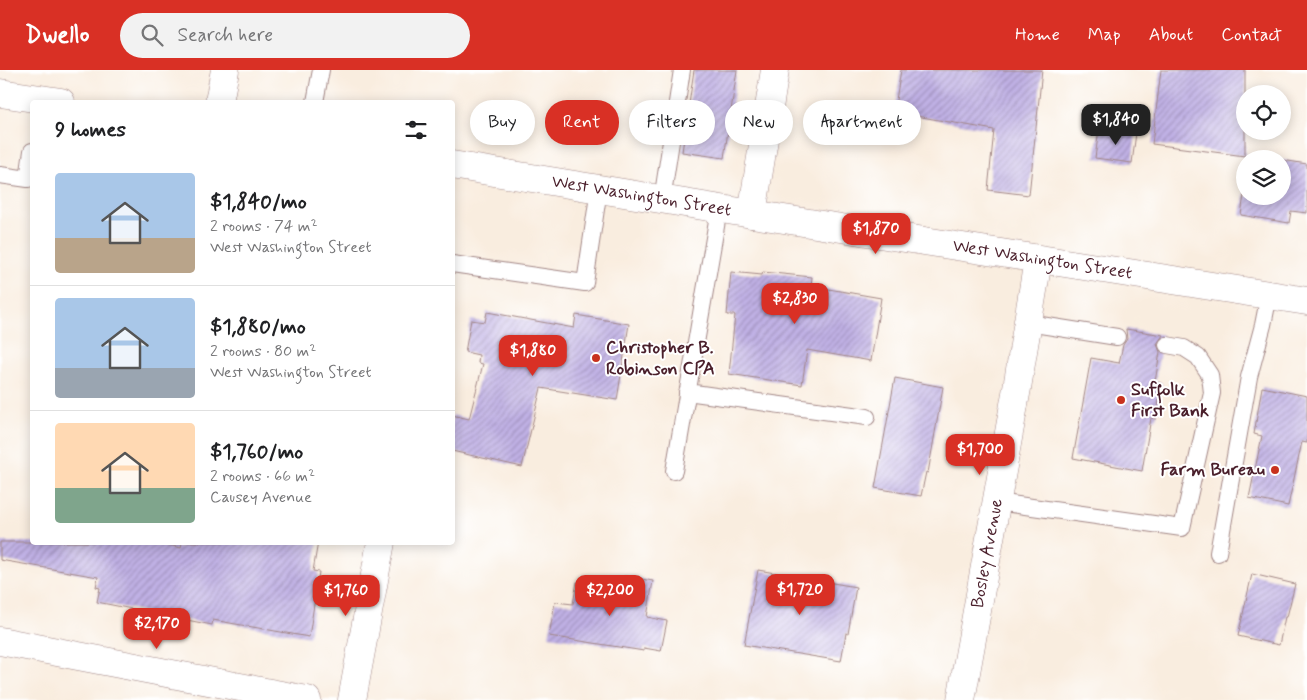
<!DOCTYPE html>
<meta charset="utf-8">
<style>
:root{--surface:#fff;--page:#f2f2f2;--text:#202124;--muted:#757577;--line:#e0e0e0;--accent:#d93025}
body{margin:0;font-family:Mynerve,sans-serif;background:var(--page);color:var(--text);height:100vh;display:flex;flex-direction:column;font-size:19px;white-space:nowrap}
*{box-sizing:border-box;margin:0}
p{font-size:16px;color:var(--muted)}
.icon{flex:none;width:28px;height:28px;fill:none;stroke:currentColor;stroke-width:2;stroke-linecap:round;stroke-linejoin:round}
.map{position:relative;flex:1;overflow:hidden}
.details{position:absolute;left:30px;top:30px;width:425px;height:445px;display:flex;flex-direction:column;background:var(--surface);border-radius:5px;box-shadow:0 2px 12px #0003}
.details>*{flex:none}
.top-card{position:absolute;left:470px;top:30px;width:475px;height:45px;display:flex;gap:10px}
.fabs{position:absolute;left:1236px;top:15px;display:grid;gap:10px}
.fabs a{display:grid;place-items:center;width:55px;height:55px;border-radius:50%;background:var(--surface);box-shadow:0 2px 12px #0003;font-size:25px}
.price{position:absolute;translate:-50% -42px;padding:0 11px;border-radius:10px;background:var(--accent);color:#fff;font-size:16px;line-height:32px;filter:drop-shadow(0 1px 2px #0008)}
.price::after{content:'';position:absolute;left:50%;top:30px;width:15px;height:11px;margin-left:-8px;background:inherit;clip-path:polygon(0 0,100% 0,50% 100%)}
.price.on{background:#222;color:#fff}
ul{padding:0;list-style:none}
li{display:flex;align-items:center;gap:15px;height:125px;padding:0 25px}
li+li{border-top:1px solid var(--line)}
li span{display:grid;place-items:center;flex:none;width:140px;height:100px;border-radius:5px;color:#555}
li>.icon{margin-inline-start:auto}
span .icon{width:60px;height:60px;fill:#fffc;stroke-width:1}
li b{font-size:21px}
h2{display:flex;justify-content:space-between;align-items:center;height:60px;padding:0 25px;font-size:21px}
.pill{padding:0 18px;border-radius:22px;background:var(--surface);box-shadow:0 2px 12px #0003;font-size:18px;line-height:45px}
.pill.on{background:var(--accent);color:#fff}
header{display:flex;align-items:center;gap:30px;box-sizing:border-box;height:70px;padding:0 25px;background:var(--accent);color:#fff}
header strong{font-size:24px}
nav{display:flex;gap:28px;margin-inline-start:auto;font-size:18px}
.search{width:350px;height:45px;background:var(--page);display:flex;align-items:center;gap:12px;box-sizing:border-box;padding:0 18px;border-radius:28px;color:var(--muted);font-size:19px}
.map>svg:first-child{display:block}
.building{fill:url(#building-hatch)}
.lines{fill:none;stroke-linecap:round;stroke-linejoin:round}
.service-casing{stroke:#a28685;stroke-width:18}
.minor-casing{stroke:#a28685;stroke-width:29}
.secondary-casing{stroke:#a28685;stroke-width:29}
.service{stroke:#fff;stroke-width:16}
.minor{stroke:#fff;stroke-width:28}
.secondary{stroke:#fff;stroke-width:28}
.poi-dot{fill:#c8321e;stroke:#fff;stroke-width:2}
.labels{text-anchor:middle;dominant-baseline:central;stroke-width:4;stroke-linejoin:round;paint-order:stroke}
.street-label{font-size:18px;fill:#4a1f2b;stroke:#fff}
.poi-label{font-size:18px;font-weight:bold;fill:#4a1f2b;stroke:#fff;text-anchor:start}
</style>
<header>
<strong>Dwello</strong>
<div class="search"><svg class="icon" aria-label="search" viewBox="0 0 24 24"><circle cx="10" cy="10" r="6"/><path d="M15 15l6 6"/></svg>Search here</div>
<nav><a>Home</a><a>Map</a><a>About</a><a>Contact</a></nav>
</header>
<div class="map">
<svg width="1307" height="630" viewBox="0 0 1307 630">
<defs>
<pattern id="building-hatch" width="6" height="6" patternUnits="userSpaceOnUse" patternTransform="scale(1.25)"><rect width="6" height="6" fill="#c0b1e5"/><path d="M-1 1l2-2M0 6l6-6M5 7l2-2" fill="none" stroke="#9e8fba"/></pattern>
</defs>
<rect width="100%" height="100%" fill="#fff"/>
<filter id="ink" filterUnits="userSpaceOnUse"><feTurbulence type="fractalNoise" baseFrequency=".02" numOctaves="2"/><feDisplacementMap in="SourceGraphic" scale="10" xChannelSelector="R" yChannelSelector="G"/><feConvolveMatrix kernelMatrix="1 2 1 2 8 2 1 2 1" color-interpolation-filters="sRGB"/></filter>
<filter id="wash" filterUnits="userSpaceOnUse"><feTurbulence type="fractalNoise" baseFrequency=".0096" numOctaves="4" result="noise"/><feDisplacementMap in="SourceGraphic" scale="20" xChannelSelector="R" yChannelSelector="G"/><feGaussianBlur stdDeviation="1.12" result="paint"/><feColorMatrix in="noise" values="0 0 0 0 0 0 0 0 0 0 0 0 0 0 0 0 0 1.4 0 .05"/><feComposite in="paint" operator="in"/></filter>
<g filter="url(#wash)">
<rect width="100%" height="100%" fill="#f9eddf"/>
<g id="blocks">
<!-- building -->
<g class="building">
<polygon points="694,0 737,0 724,88 682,82"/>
<polygon points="901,0 1042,0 1029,125 988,120 994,60 894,42"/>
<polygon points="1161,0 1245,0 1245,86 1152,74"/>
<polygon points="1099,59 1136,63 1132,93 1095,88"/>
<polygon points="1282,90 1307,94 1307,143 1291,141 1289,153 1241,145 1245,118 1245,126 1282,126"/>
<polygon points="731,202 762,205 763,202 812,207 811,216 881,228 871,291 807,280 802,315 729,304 735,245 727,245"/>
<polygon points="487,242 574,258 576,245 629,254 617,330 541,318 522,397 452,381 452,345 469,349 483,294 478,293 479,285 465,282 471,250 485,252"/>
<polygon points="1126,259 1163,265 1157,274 1160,282 1155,312 1162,313 1156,349 1151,348 1142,401 1073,388 1091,288 1119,293 1123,275 1127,269"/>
<polygon points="895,308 943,317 928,403 926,402 921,426 875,418"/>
<polygon points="1262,317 1307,326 1307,373 1302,372 1288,436 1249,428 1262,366 1254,364"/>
<polygon points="0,472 156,472 181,478 182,472 318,472 313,501 319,502 309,567 213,550 212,555 97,532 100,518 96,517 98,507 0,490"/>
<polygon points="758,500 856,517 848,564 846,563 841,591 744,575"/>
<polygon points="1252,504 1295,514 1287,547 1285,547 1279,575 1238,566"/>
<polygon points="624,506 653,511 647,547 667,551 661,581 644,578 644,581 549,566 555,532 573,534 577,512 621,519"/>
</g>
</g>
</g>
<g filter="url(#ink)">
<use href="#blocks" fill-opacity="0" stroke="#a28685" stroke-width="1"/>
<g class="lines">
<!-- service casing -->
<g class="service-casing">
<g id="service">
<polyline points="315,32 321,0"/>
<polyline points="0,105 28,109 32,81"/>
<polyline points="662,130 682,0"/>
<polyline points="452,194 585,213 599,119"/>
<polyline points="1028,253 1117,267"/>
<polyline points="687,322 867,347"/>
<polyline points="674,401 719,139"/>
<polyline points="997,432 1182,458 1212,323 1210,305 1198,287 1184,278 1167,275"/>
<polyline points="1218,483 1249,307 1263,255 1269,225"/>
</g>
</g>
<!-- minor casing -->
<g class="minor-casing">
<g id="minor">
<polyline points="219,32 225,0"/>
<polyline points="752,144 775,0"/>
<polyline points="0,571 307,630"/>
<polyline points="352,630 381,472"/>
<path id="s1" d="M961 630 1017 318 1038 190"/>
</g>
</g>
<!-- secondary casing -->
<g class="secondary-casing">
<g id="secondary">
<polyline points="0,23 61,32"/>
<path id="s2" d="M452 95 752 144 1307 231"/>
</g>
</g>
<!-- service -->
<use href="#service" class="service"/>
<!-- minor -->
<use href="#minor" class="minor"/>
<!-- secondary -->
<use href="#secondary" class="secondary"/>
</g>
</g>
<!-- markers -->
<g class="poi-dot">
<circle cx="596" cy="288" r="5"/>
<circle cx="1121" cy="330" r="5"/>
<circle cx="1275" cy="400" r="5"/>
</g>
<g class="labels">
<!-- street labels -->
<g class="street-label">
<text stroke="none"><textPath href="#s2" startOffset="192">West Washington Street</textPath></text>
<text stroke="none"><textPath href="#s2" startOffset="598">West Washington Street</textPath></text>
<text stroke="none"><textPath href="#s1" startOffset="149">Bosley Avenue</textPath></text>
</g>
<!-- poi labels -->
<g class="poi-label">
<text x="606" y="278">Christopher B.<tspan x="606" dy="21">Robinson CPA</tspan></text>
<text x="1131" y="320">Suffolk<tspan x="1131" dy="21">First Bank</tspan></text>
<text x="1265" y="400" text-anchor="end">Farm Bureau</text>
</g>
</g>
</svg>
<div class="fabs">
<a><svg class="icon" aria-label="locate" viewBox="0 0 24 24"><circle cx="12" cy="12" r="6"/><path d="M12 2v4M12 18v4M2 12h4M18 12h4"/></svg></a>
<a><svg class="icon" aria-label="layers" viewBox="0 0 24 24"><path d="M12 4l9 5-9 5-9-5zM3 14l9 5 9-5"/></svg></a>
</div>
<b class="price on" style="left:1116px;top:76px">$1,840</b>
<b class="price" style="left:876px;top:185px">$1,870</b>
<b class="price" style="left:795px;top:255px">$2,830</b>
<b class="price" style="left:533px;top:307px">$1,880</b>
<b class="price" style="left:980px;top:406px">$1,700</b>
<b class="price" style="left:800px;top:546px">$1,720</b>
<b class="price" style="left:346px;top:547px">$1,760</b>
<b class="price" style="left:610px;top:547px">$2,200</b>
<b class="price" style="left:157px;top:580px">$2,170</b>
<div class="top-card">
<a class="pill">Buy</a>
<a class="pill on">Rent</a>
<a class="pill">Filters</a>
<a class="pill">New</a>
<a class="pill">Apartment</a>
</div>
<section class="details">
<h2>9 homes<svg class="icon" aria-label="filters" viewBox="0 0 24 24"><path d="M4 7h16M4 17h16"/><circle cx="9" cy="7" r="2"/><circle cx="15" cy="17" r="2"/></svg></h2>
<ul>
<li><span style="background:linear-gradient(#a9c7e8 65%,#b9a48a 0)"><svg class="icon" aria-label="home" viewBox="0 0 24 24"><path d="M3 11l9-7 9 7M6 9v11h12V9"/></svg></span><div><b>$1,840/mo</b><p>2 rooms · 74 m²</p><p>West Washington Street</p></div></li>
<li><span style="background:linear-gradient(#a9c7e8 70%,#9aa5b1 0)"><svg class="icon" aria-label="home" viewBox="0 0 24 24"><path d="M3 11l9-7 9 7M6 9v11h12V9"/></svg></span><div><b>$1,880/mo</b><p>2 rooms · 80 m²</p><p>West Washington Street</p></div></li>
<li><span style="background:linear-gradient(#ffd9b3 65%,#7fa58c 0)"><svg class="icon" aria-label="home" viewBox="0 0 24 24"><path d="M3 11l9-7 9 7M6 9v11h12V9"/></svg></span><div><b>$1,760/mo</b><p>2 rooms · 66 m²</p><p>Causey Avenue</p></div></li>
</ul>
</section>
</div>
